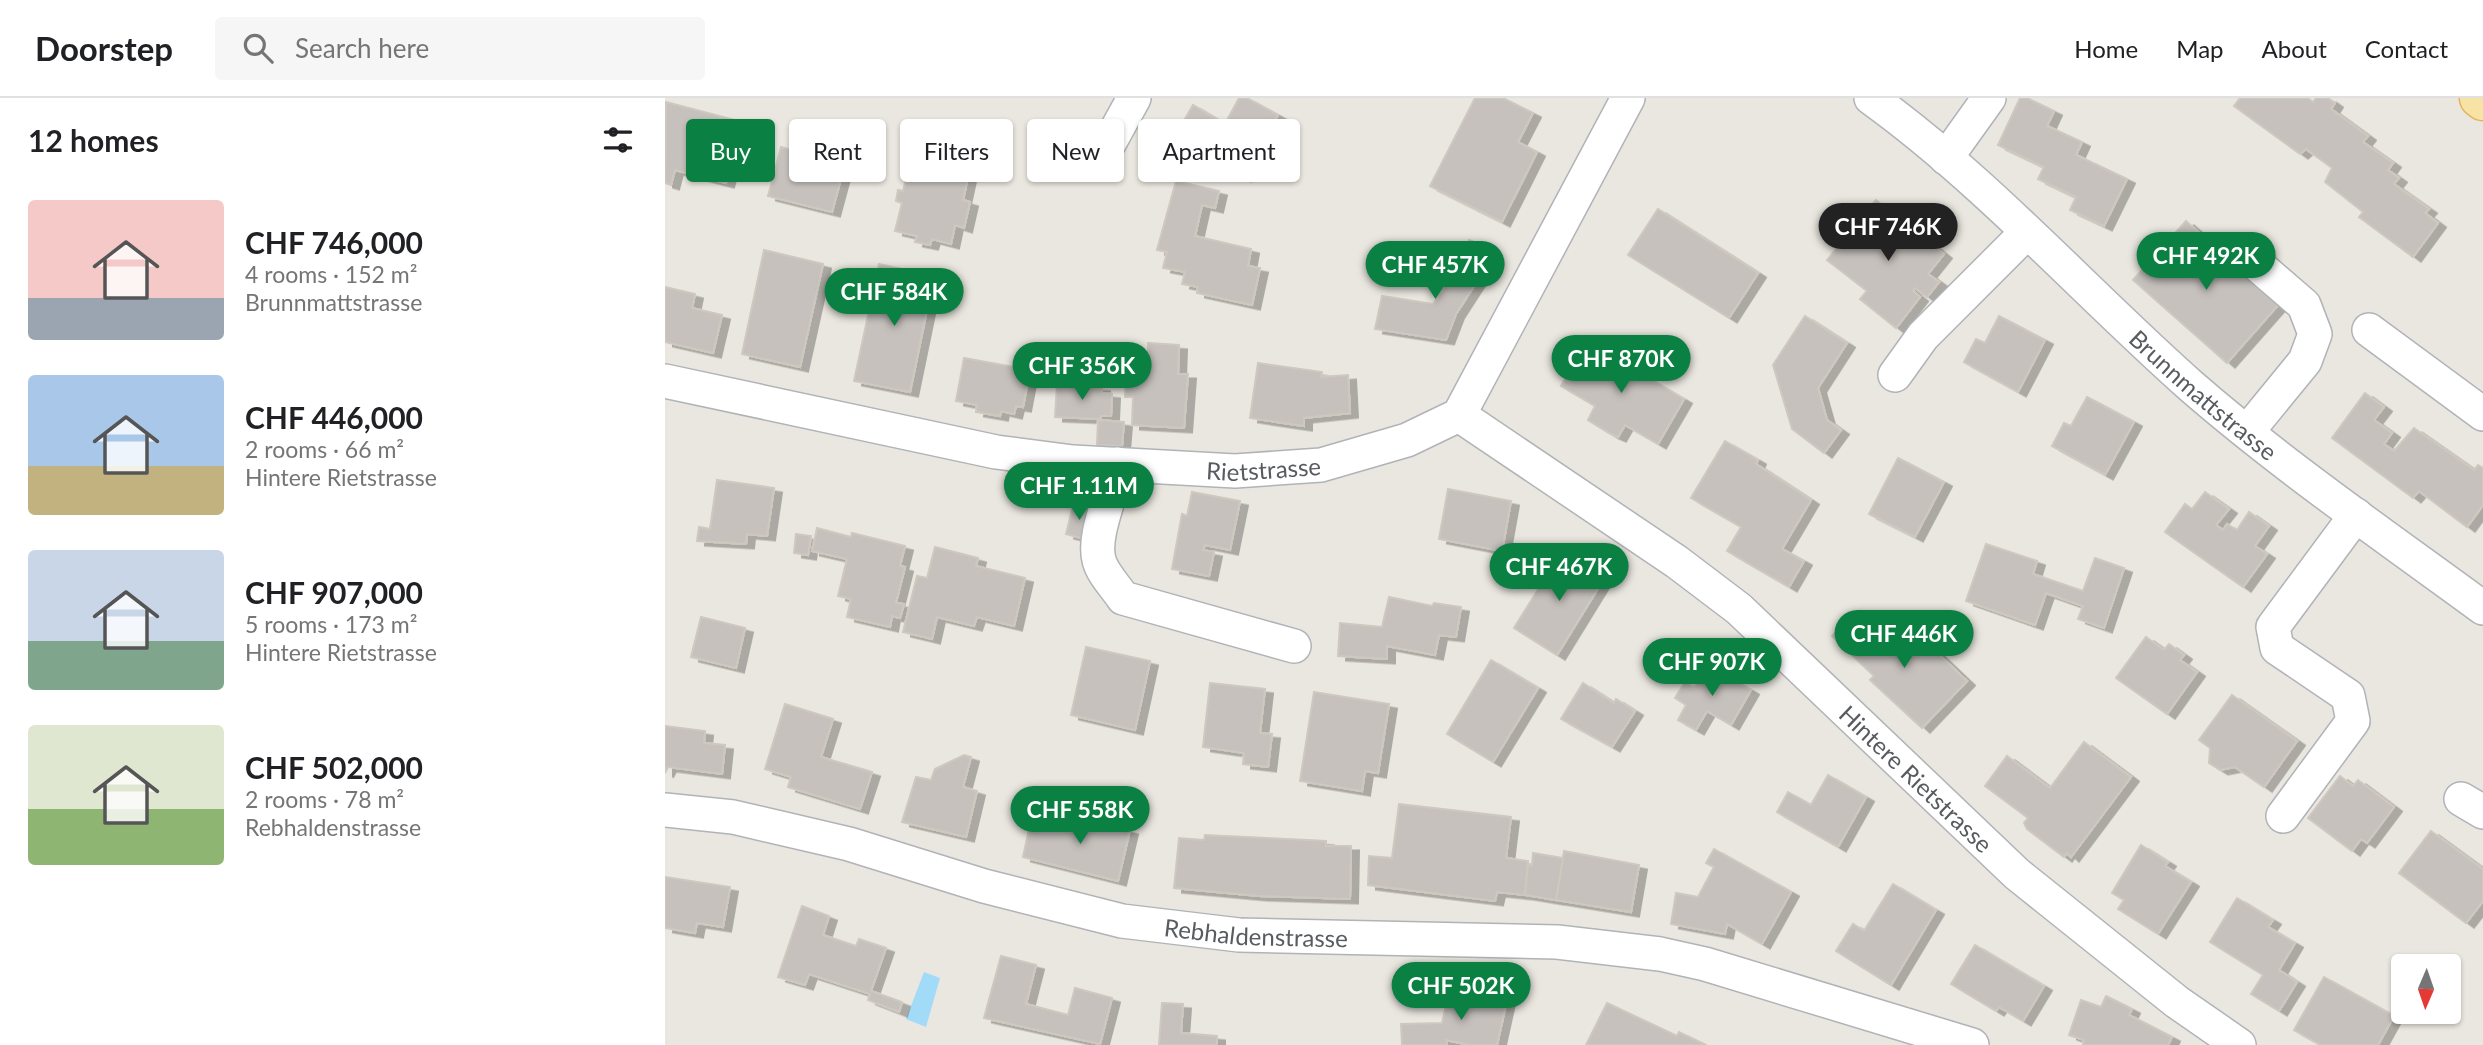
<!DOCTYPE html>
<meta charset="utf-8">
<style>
:root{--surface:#fff;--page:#f6f6f6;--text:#202124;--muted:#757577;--line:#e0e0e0;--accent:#0b8043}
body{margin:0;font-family:Lato,sans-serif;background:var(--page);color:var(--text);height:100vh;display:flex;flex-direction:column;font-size:26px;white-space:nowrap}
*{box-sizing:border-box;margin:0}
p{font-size:23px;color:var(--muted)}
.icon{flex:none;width:38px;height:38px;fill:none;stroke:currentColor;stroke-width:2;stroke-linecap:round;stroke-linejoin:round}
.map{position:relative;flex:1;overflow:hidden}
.drawer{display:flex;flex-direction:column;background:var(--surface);width:665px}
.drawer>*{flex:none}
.guide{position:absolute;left:21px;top:21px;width:665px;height:63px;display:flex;gap:14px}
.needle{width:46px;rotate:182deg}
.controls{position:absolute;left:1726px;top:856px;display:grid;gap:14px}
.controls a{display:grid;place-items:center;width:70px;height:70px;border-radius:7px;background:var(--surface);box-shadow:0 2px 5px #0004;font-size:35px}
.price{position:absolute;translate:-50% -60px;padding:0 16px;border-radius:24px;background:var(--accent);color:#fff;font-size:23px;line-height:46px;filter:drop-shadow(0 2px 4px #0008)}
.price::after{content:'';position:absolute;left:50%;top:42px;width:21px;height:16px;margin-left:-10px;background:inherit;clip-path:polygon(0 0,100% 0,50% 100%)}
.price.current{background:#222;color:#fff}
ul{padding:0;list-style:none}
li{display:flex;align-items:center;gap:21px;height:175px;padding:0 28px}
li span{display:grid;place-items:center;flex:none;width:196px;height:140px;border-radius:7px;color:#555}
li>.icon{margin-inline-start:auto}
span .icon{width:84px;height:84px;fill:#fffc;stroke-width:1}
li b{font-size:30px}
h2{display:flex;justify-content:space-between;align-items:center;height:84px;padding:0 28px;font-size:30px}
.tag{padding:0 24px;border-radius:7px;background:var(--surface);box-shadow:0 2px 5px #0004;font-size:24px;line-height:63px}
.tag.current{background:var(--accent);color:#fff}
header{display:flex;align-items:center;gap:42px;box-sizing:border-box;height:98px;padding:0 35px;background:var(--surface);border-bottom:2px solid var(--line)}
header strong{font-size:33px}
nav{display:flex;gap:38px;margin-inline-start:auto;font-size:24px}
.search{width:490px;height:63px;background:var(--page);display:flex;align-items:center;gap:18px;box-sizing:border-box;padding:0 24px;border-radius:7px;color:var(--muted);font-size:26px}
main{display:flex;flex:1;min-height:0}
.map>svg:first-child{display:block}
.water{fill:#a2dbf8}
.building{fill:#c6c1bd;stroke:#cec8bf;stroke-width:2;filter:url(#shadow)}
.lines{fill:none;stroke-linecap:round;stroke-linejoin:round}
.minor-casing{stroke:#b0b3b7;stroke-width:36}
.major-casing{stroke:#e5b35e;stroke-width:41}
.minor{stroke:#fff;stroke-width:33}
.major{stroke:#f8e3a7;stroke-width:38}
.labels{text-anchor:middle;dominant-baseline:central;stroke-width:5;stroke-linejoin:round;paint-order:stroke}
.street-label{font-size:24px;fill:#585c60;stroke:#fff}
</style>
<header>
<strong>Doorstep</strong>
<div class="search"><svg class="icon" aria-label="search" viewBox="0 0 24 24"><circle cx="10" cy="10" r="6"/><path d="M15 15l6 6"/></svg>Search here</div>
<nav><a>Home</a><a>Map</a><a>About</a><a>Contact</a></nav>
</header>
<main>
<section class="drawer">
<h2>12 homes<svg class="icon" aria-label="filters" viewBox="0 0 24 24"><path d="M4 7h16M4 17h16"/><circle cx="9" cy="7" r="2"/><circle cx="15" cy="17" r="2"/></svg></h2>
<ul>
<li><span style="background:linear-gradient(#f6c9c9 70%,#9aa5b1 0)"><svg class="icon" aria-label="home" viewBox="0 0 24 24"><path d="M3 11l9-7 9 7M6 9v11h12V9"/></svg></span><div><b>CHF 746,000</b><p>4 rooms · 152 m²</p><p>Brunnmattstrasse</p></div></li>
<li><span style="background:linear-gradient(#a9c7e8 65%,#c2b280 0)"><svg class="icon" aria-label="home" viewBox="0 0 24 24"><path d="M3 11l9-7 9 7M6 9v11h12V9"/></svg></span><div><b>CHF 446,000</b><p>2 rooms · 66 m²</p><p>Hintere Rietstrasse</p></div></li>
<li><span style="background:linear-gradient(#c9d6e8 65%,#7fa58c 0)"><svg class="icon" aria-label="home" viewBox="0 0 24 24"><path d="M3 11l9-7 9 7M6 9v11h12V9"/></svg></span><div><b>CHF 907,000</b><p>5 rooms · 173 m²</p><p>Hintere Rietstrasse</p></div></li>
<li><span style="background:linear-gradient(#dfe7d0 60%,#8fb573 0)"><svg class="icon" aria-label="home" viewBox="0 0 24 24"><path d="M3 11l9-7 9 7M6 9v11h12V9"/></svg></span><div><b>CHF 502,000</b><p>2 rooms · 78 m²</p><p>Rebhaldenstrasse</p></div></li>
</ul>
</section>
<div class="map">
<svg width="1818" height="947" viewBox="0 0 1818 947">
<defs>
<filter id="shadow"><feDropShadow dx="8" dy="4.5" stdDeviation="0" flood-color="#0004"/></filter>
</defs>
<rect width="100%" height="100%" fill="#eae7e0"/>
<!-- water -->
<polygon class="water" points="259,874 275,880 261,929 241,921"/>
<!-- building -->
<g class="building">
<polygon points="574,0 582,0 613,17 578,79 509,40 528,7 560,26"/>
<polygon points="810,0 838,0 868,15 853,44 872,54 837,124 765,88"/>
<polygon points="1355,0 1362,0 1389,13 1382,28 1417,44 1411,57 1462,81 1439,128 1405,112 1411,99 1373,81 1379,69 1333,47"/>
<polygon points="1575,0 1643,0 1648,4 1651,0 1663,0 1670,5 1666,11 1703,38 1698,44 1728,65 1723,72 1734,80 1729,86 1764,111 1760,115 1773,125 1748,159 1694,119 1698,114 1660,84 1667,70 1641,51 1635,56 1569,8"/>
<polygon points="1,4 77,24 61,85 10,72 6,87 0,85"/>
<polygon points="116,49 180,66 167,114 103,98"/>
<polygon points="249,67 303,79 298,102 305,104 299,130 290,127 286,146 267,141 265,147 250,144 252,138 230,133 237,105 231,103 233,92 238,93 242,77 246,78"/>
<polygon points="511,83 554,93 550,110 537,107 530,138 586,151 583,168 595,170 587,207 532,195 533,189 517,186 520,174 498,170 502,154 492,152"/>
<polygon points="1211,102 1279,156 1263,176 1274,184 1262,199 1250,190 1248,193 1255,199 1231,230 1195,201 1202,193 1162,162"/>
<polygon points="993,111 1093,175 1064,220 963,157"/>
<polygon points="1521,123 1614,206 1562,265 1468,182"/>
<polygon points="804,142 825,150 811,185 791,216 781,242 710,231 717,198 768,206 791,173"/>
<polygon points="99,152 158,166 135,269 77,256"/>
<polygon points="214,166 269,178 245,294 189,283"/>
<polygon points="0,189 30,196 27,210 57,217 48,255 0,244"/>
<polygon points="1140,218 1182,245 1153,290 1162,322 1176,332 1159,355 1127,331 1108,267"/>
<polygon points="1334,218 1380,242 1353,294 1299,264 1311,241 1320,245"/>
<polygon points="922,244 1019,301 993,346 960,327 953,339 946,336 923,322 930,308 896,288"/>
<polygon points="483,245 514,247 513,276 523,276 519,330 467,327 468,299 460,299 462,258 483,260"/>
<polygon points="299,260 365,272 358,309 351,308 349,316 336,313 335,318 311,314 312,307 291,303"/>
<polygon points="593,265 657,274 656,279 683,277 685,315 639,320 639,328 585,320"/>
<polygon points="392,286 437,289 437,295 447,296 446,318 436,318 436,321 390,319"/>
<polygon points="1700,295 1719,309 1709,322 1727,335 1719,346 1729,353 1749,330 1809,372 1813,367 1818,370 1818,407 1802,429 1754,393 1748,400 1667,340"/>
<polygon points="1422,299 1469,324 1440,377 1387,348 1399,325 1406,328"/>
<polygon points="433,322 459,324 457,348 432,347"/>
<polygon points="1060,343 1093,362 1091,366 1146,402 1117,451 1139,463 1124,489 1062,453 1076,429 1026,400"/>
<polygon points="1233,360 1279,384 1250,439 1204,416"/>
<polygon points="52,382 109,390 102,438 82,436 81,446 32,443 34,429 45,431"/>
<polygon points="783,391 846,403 837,453 774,441"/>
<polygon points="527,394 575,403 565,452 540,447 538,452 549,454 544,478 507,471 517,416 522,418"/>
<polygon points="1540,394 1564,411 1551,427 1558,432 1562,426 1572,432 1584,414 1604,428 1590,448 1602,456 1578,489 1500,434 1520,406 1527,411"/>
<polygon points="408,408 428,413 420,441 401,436"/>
<polygon points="152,430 186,439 187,435 240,448 235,468 240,469 231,505 239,506 235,520 227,518 225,529 182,519 186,501 173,498 182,461 147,453"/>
<polygon points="131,436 146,438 143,457 129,455"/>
<polygon points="1321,446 1372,463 1368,476 1418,493 1430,460 1459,470 1439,530 1413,521 1418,508 1381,495 1370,527 1301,503"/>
<polygon points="270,449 313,460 311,468 360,480 349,528 312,519 309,528 272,519 267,541 238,534 252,478 262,480"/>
<polygon points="897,453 940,479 892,557 849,530"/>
<polygon points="724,499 767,508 769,505 796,509 791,539 774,537 770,557 722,548 722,561 673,558 675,525 717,529"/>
<polygon points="1187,517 1227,554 1248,532 1302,583 1257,630 1205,582 1209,578 1167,538"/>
<polygon points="36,519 80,530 71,570 26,559"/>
<polygon points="1481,539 1499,552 1504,546 1519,557 1515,562 1532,574 1502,616 1451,580"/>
<polygon points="421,549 485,563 470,632 406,617"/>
<polygon points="826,562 873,590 828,664 782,636"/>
<polygon points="1043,567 1086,592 1066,627 1042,613 1031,632 1013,622 1021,607 1010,600 1020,584 1029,590"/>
<polygon points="545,585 600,591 595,635 607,636 603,669 578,666 579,655 538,649"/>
<polygon points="918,585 949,605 951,601 970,613 947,649 896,621"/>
<polygon points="649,594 724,606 713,675 700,673 697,693 635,683"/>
<polygon points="1567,597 1632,643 1599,689 1570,669 1555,672 1544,665 1545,650 1534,642"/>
<polygon points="120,606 168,621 156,659 207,674 195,711 123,689 126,679 100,671"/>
<polygon points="0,628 40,633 39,645 60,647 57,676 3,669 0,675"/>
<polygon points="1419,644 1466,679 1406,759 1402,755 1399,759 1362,731 1359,725 1363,720 1320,688 1342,658 1385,690"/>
<polygon points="299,657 306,659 298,689 312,693 301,739 237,724 251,679 266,682 270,671"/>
<polygon points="1163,677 1201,699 1173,749 1112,714 1123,694 1146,707"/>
<polygon points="1675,678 1688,688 1693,682 1729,709 1702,745 1696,741 1687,753 1643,720"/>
<polygon points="734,706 846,719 841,760 863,763 860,797 832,794 830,803 703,787 704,758 727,760"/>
<polygon points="395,716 465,732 453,783 358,759 365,726 391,732"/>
<polygon points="1766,733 1818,771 1818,803 1801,825 1734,775"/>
<polygon points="540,737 661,743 661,748 686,748 685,801 594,798 509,790 514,740 539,742"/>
<polygon points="1476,747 1503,764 1500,768 1526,784 1493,836 1453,811 1459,802 1447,795"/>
<polygon points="1049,751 1126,794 1097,846 1062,826 1060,836 1006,826 1011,795 1033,799 1049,769 1041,765"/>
<polygon points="899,753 974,767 966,814 891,802"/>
<polygon points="868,755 898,760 891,802 860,797 863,767 867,768"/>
<polygon points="0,779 65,789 58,829 32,825 30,835 0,830"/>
<polygon points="1228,786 1271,812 1226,887 1171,853 1188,826 1199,833"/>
<polygon points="1572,800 1608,822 1603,829 1630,845 1614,872 1632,884 1614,913 1586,896 1598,877 1545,844"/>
<polygon points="137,808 164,818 158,837 191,848 194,841 221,850 206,893 237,904 234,914 203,902 205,896 144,876 140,887 113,879"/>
<polygon points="1310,847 1379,888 1358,923 1334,909 1331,913 1286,886"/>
<polygon points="336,858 371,867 361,906 403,917 410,890 447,900 435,946 319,920"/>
<polygon points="1659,879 1729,918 1713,947 1656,947 1629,932"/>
<polygon points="785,889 842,902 832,947 805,947 781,942 782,947 737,947 736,926 777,925"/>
<polygon points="1441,898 1467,911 1464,917 1507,939 1503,947 1418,947 1419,942 1404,937 1416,902 1436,909"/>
<polygon points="497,905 518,906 516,935 552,938 552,947 494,947"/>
<polygon points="942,905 1012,938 1014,934 1041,947 921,947"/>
</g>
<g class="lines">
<!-- minor casing -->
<g class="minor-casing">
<g id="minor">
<path id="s1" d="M1206 0C1322 84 1419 193 1526 288 1618 368 1720 438 1818 510"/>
<polyline points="436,60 469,0"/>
<polyline points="1281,60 1324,0"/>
<polyline points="1704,232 1818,316"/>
<polyline points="1230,277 1258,238 1362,134"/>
<path id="s2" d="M0 283 331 354 408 364 570 373 656 367 742 342 794 317 963 0"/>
<path id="s3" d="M794 317 1012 464 1074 511 1352 776 1512 904 1574 947"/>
<polyline points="1582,334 1640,263 1650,236 1639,207 1595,169"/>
<path d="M452 366C449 394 427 436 434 462 437 475 451 489 458 500L629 548"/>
<polyline points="1796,701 1818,714"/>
<path id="s4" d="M0 712 68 719 184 746 319 788 457 823 574 837 892 844 995 856 1040 866 1307 947"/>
<polyline points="1618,718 1688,623 1683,598 1612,550 1608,529 1691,417"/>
</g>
</g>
<!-- major casing -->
<g class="major-casing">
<polyline id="major" points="1814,0 1818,3"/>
</g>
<!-- minor -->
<use href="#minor" class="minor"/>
<!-- major -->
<use href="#major" class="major"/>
</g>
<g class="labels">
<!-- street labels -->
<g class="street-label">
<text stroke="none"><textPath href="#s1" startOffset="446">Brunnmattstrasse</textPath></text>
<text stroke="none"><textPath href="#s2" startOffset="607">Rietstrasse</textPath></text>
<text stroke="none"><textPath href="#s3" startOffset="586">Hintere Rietstrasse</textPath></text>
<text stroke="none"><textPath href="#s4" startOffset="606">Rebhaldenstrasse</textPath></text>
</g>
</g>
</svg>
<div class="controls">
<a><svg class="needle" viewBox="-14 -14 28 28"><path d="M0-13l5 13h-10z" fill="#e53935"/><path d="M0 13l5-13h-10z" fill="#757577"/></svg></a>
</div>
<b class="price current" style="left:1223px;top:165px">CHF 746K</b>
<b class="price" style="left:1541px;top:194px">CHF 492K</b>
<b class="price" style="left:770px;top:203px">CHF 457K</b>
<b class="price" style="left:229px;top:230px">CHF 584K</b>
<b class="price" style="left:956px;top:297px">CHF 870K</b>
<b class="price" style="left:417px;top:304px">CHF 356K</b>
<b class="price" style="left:414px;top:424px">CHF 1.11M</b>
<b class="price" style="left:894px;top:505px">CHF 467K</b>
<b class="price" style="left:1239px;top:572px">CHF 446K</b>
<b class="price" style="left:1047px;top:600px">CHF 907K</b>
<b class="price" style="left:415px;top:748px">CHF 558K</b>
<b class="price" style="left:796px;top:924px">CHF 502K</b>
<div class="guide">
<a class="tag current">Buy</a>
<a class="tag">Rent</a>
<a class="tag">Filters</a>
<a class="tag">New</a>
<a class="tag">Apartment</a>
</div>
</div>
</main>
